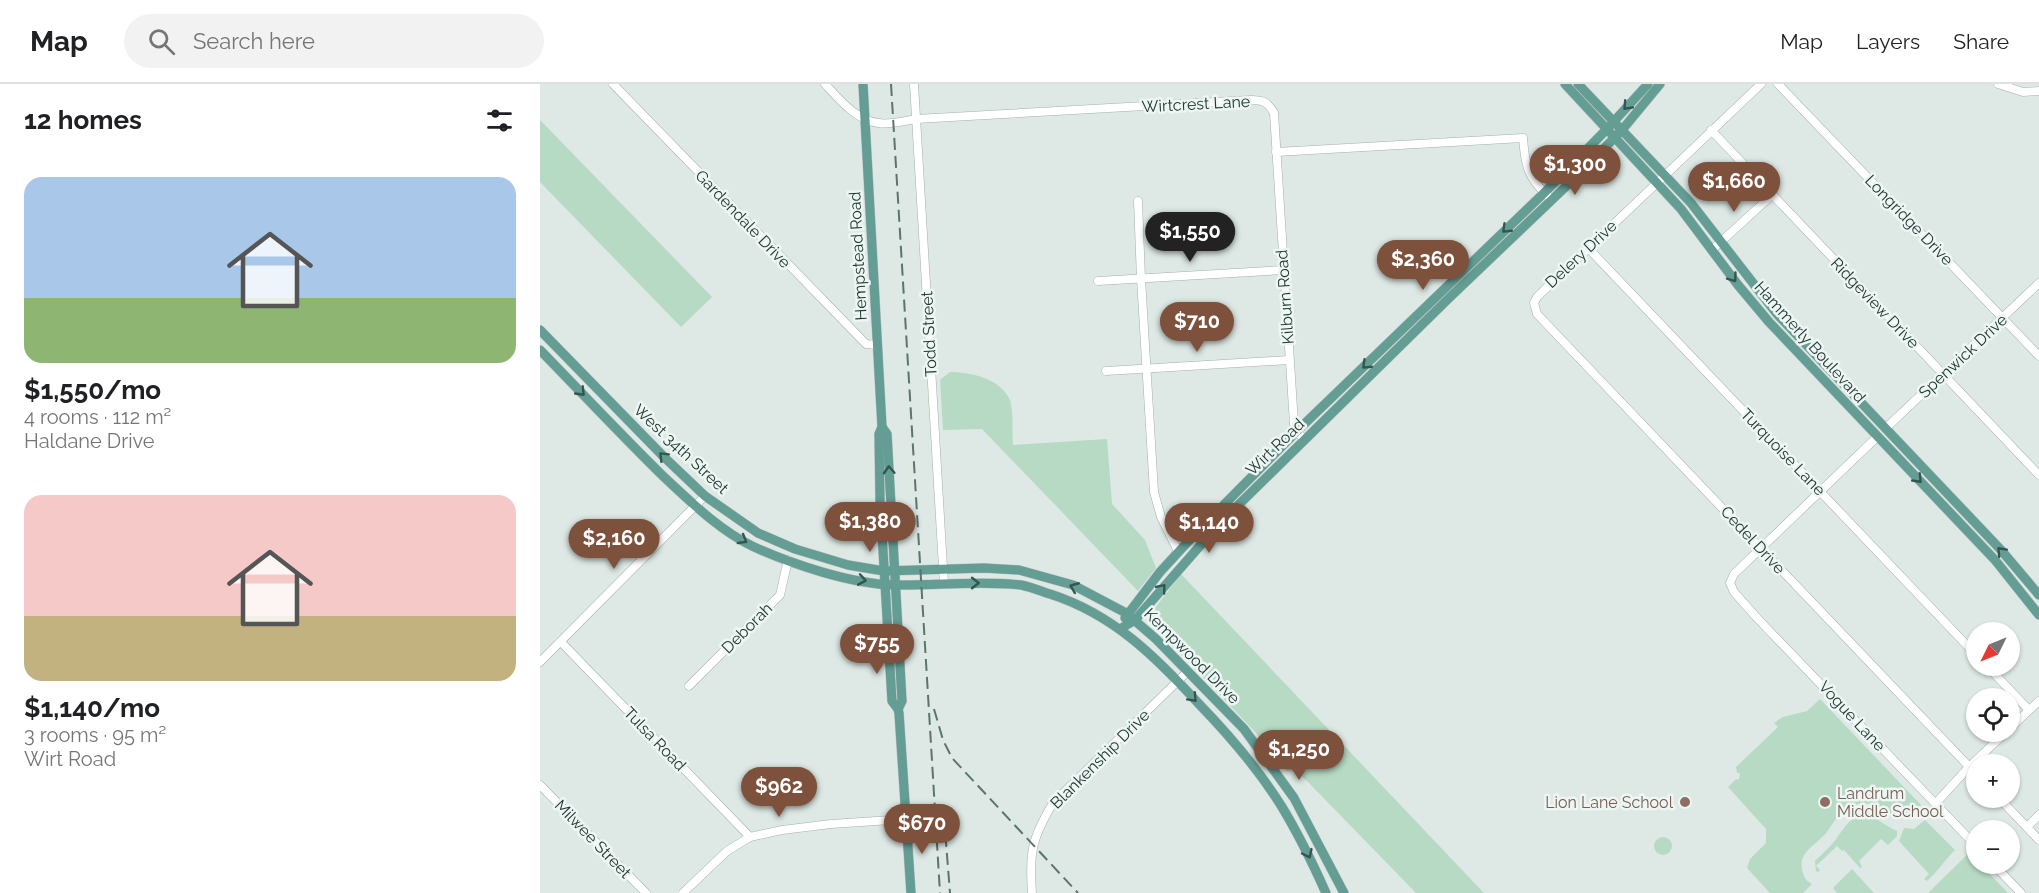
<!DOCTYPE html>
<meta charset="utf-8">
<style>
:root{--surface:#fff;--page:#f2f2f2;--text:#202124;--muted:#757577;--line:#e0e0e0;--accent:#7d513b}
body{margin:0;font-family:Raleway,sans-serif;background:var(--page);color:var(--text);height:100vh;display:flex;flex-direction:column;font-size:22px;white-space:nowrap}
*{box-sizing:border-box;margin:0}
p{font-size:20px;color:var(--muted)}
.icon{flex:none;width:33px;height:33px;fill:none;stroke:currentColor;stroke-width:2;stroke-linecap:round;stroke-linejoin:round}
.map{position:relative;flex:1;overflow:hidden}
.panel{display:flex;flex-direction:column;background:var(--surface);width:540px}
.panel>*{flex:none}
.needle{width:39px;rotate:227deg}
.tools{position:absolute;left:1426px;top:538px;display:grid;gap:12px}
.tools a{display:grid;place-items:center;width:54px;height:54px;border-radius:50%;background:var(--surface);box-shadow:0 2px 4px #0004;font-size:30px}
.price{position:absolute;translate:-50% -51px;padding:0 14px;border-radius:21px;background:var(--accent);color:#fff;font-size:20px;line-height:39px;filter:drop-shadow(0 2px 3px #0008)}
.price::after{content:'';position:absolute;left:50%;top:36px;width:18px;height:14px;margin-left:-9px;background:inherit;clip-path:polygon(0 0,100% 0,50% 100%)}
.price.on{background:#222;color:#fff}
ul{padding:0;list-style:none}
li{display:grid;align-content:center;gap:12px;height:318px;padding:0 24px}
li span{display:grid;place-items:center;height:186px;border-radius:18px;color:#555}
li>.icon{margin-inline-start:auto}
span .icon{width:108px;height:108px;fill:#fffc;stroke-width:1}
li b{font-size:26px}
h2{display:flex;justify-content:space-between;align-items:center;height:72px;padding:0 24px;font-size:26px}
header{display:flex;align-items:center;gap:36px;box-sizing:border-box;height:84px;padding:0 30px;background:var(--surface);border-bottom:2px solid var(--line)}
header strong{font-size:28px}
nav{display:flex;gap:33px;margin-inline-start:auto;font-size:21px}
.search{width:420px;height:54px;background:var(--page);display:flex;align-items:center;gap:15px;box-sizing:border-box;padding:0 21px;border-radius:33px;color:var(--muted);font-size:22px}
main{display:flex;flex:1;min-height:0}
.map>svg:first-child{display:block}
.green{fill:#b7dac4}
.lines{fill:none;stroke-linecap:round;stroke-linejoin:round}
.minor-casing{stroke:#a1b0ac;stroke-width:9}
.major-casing{stroke:#bcc3c2;stroke-width:10}
.minor{stroke:#fff;stroke-width:8}
.major{stroke:#639d94;stroke-width:9}
.rail{stroke:#5a746f;stroke-width:2;stroke-dasharray:12 6;stroke-linecap:butt}
.oneway{stroke:#345651}
.education-dot{fill:#8d6e63;stroke:#eef6f3;stroke-width:2}
.labels{text-anchor:middle;dominant-baseline:central;stroke-width:5;stroke-linejoin:round;paint-order:stroke}
.street-label{font-size:16px;fill:#203834;stroke:#eef6f3}
.education-label{font-size:16px;fill:#785e54;stroke:#eef6f3;text-anchor:start}
</style>
<header>
<strong>Map</strong>
<div class="search"><svg class="icon" aria-label="search" viewBox="0 0 24 24"><circle cx="10" cy="10" r="6"/><path d="M15 15l6 6"/></svg>Search here</div>
<nav><a>Map</a><a>Layers</a><a>Share</a></nav>
</header>
<main>
<section class="panel">
<h2>12 homes<svg class="icon" aria-label="filters" viewBox="0 0 24 24"><path d="M4 7h16M4 17h16"/><circle cx="9" cy="7" r="2"/><circle cx="15" cy="17" r="2"/></svg></h2>
<ul>
<li><span style="background:linear-gradient(#a9c7e8 65%,#8fb573 0)"><svg class="icon" aria-label="home" viewBox="0 0 24 24"><path d="M3 11l9-7 9 7M6 9v11h12V9"/></svg></span><div><b>$1,550/mo</b><p>4 rooms · 112 m²</p><p>Haldane Drive</p></div></li>
<li><span style="background:linear-gradient(#f6c9c9 65%,#c2b280 0)"><svg class="icon" aria-label="home" viewBox="0 0 24 24"><path d="M3 11l9-7 9 7M6 9v11h12V9"/></svg></span><div><b>$1,140/mo</b><p>3 rooms · 95 m²</p><p>Wirt Road</p></div></li>
</ul>
</section>
<div class="map">
<svg width="1499" height="809" viewBox="0 0 1499 809">
<rect width="100%" height="100%" fill="#dee9e5"/>
<!-- green -->
<g class="green">
<polygon points="0,36 172,213 141,243 0,98"/>
<path d="M410 288C429 288 459 294 469 314 474 324 472 348 473 361L567 355 572 420 605 456 616 484 598 507 442 345 403 346 400 296Z"/>
<polygon points="641,490 944,809 876,809 768,698 756,687 746,687 716,649 626,554 609,539 609,532"/>
<path d="M1280 615 1381 721C1351 756 1342 700 1303 727L1300 725 1298 727 1300 729C1295 736 1291 742 1286 749 1273 764 1255 769 1264 792 1266 796 1267 797 1272 800L1263 809H1230L1207 784 1210 775 1226 759V745L1188 703 1195 696 1199 695 1200 689H1197L1196 683 1238 643 1234 639 1243 633 1267 627Z"/>
<path d="M1325 731C1338 733 1346 743 1357 747V752L1348 761 1341 755 1319 777 1322 783 1320 784 1304 766 1302 767 1297 762 1276 782 1280 786 1278 788 1276 787 1275 777C1281 771 1287 766 1293 759 1303 747 1308 732 1325 731Z"/>
<path d="M1385 736 1415 766C1404 777 1398 787 1387 797L1384 795 1389 790 1359 757 1364 744 1374 745Z"/>
<circle cx="1123" cy="762" r="9"/>
<polygon points="1429,769 1437,777 1437,780 1440,780 1468,809 1388,809"/>
<polygon points="1312,785 1334,809 1297,809 1293,804"/>
</g>
<g class="lines">
<!-- minor casing -->
<g class="minor-casing">
<g id="minor">
<polyline points="73,0 326,260 337,261"/>
<path d="M285 0C299 15 316 36 338 39 349 41 365 37 376 35L711 16C723 16 728 18 734 29L754 340 757 347 764 356"/>
<polyline points="374,0 404,500"/>
<polyline points="1221,0 997,213 994,219 997,230 1437,691"/>
<polyline points="1238,0 1499,272"/>
<polyline points="1458,0 1483,8 1499,7"/>
<polyline points="1171,46 1499,391"/>
<path d="M736 68 983 54C985 80 987 93 1008 112"/>
<polyline points="598,117 601,195 614,408 621,433 638,467"/>
<polyline points="1048,164 1437,572"/>
<polyline points="1173,165 1232,111"/>
<polyline points="558,197 743,186"/>
<polyline points="566,287 749,276"/>
<polyline points="1346,344 1499,199"/>
<polyline points="1337,353 1194,490 1190,499 1194,508 1218,535 1437,763"/>
<polyline points="21,558 210,753"/>
<polyline points="0,578 165,412"/>
<polyline points="1447,582 1489,626"/>
<polyline points="149,602 240,511 248,476"/>
<polyline points="1470,644 1499,617"/>
<polyline points="0,701 106,809"/>
<polyline points="1459,714 1499,756"/>
<polyline points="1396,719 1429,683 1466,648"/>
<polyline points="1487,743 1499,731"/>
<polyline points="1453,780 1481,809"/>
<polyline points="143,809 187,767 210,753 242,746 291,740 366,735"/>
<path d="M492 809C489 768 492 754 513 719L647 588"/>
</g>
</g>
<!-- major casing -->
<g class="major-casing">
<g id="major">
<polyline points="323,0 342,343 339,350 340,416 352,617 358,625 359,629 371,809"/>
<polyline points="1025,0 1141,125 1198,201 1229,238 1455,476 1499,531"/>
<polyline points="1038,0 1151,119 1237,230 1461,466 1499,511"/>
<polyline points="0,246 124,373 165,412 218,449 255,465 308,481 344,487 444,484 479,486 533,501 586,529 616,555 704,645 754,714 804,809"/>
<path d="M0 266C41 308 82 352 124 393 151 418 179 446 212 462 251 480 311 500 354 501 396 502 439 496 481 501 491 503 501 507 510 510 573 530 616 573 659 620 690 652 719 686 742 723 759 751 773 780 786 809"/>
<polyline points="342,343 347,350 362,617 358,625"/>
<polyline points="585,534 620,488 655,450 757,347 1004,109 1067,45 1108,0"/>
<polyline points="580,545 595,536 679,440 909,214 1041,88 1082,46 1120,0"/>
</g>
</g>
<!-- minor -->
<use href="#minor" class="minor"/>
<!-- major -->
<use href="#major" class="major"/>
<!-- rail -->
<g class="rail">
<polyline points="351,0 400,809"/>
<polyline points="394,625 403,656 412,674 538,809"/>
<polyline points="404,733 410,809"/>
</g>
</g>
<!-- one-way arrows -->
<defs><path id="oneway-chevron" d="M-2-3.5L2.5 0L-2 3.5" fill="none" stroke-width="1.6" stroke-linecap="round" stroke-linejoin="round" transform="scale(1.5)"/></defs>
<g class="oneway">
<use href="#oneway-chevron" transform="translate(1087 22) rotate(133)"/>
<use href="#oneway-chevron" transform="translate(966 145) rotate(136)"/>
<use href="#oneway-chevron" transform="translate(1193 194) rotate(54)"/>
<use href="#oneway-chevron" transform="translate(826 281) rotate(136)"/>
<use href="#oneway-chevron" transform="translate(41 308) rotate(46)"/>
<use href="#oneway-chevron" transform="translate(123 372) rotate(-135)"/>
<use href="#oneway-chevron" transform="translate(349 386) rotate(-93)"/>
<use href="#oneway-chevron" transform="translate(1378 395) rotate(46)"/>
<use href="#oneway-chevron" transform="translate(203 456) rotate(30)"/>
<use href="#oneway-chevron" transform="translate(1461 467) rotate(-133)"/>
<use href="#oneway-chevron" transform="translate(322 496) rotate(10)"/>
<use href="#oneway-chevron" transform="translate(435 499)"/>
<use href="#oneway-chevron" transform="translate(534 503) rotate(-158)"/>
<use href="#oneway-chevron" transform="translate(622 504) rotate(-50)"/>
<use href="#oneway-chevron" transform="translate(653 614) rotate(47)"/>
<use href="#oneway-chevron" transform="translate(768 770) rotate(65)"/>
</g>
<!-- markers -->
<g class="education-dot">
<circle cx="1145" cy="718" r="6"/>
<circle cx="1285" cy="718" r="6"/>
</g>
<g class="labels">
<!-- street labels -->
<g class="street-label">
<text transform="translate(656 20) rotate(-3)">Wirtcrest Lane</text>
<text transform="translate(203 135) rotate(46)">Gardendale Drive</text>
<text transform="translate(1369 136) rotate(46)">Longridge Drive</text>
<text transform="translate(1041 170) rotate(-43)">Delery Drive</text>
<text transform="translate(318 172) rotate(-93)">Hempstead Road</text>
<text transform="translate(745 213) rotate(-94)">Kilburn Road</text>
<text transform="translate(1335 219) rotate(46)">Ridgeview Drive</text>
<text transform="translate(389 250) rotate(-93)">Todd Street</text>
<text transform="translate(1270 258) rotate(48)">Hammerly Boulevard</text>
<text transform="translate(1423 272) rotate(-43)">Spenwick Drive</text>
<text transform="translate(735 363) rotate(-44)">Wirt Road</text>
<text transform="translate(141 365) rotate(43)">West 34th Street</text>
<text transform="translate(1243 368) rotate(46)">Turquoise Lane</text>
<text transform="translate(1213 456) rotate(47)">Cedel Drive</text>
<text transform="translate(207 544) rotate(-45)">Deborah</text>
<text transform="translate(652 572) rotate(45)">Kempwood Drive</text>
<text transform="translate(1312 632) rotate(47)">Vogue Lane</text>
<text transform="translate(115 655) rotate(46)">Tulsa Road</text>
<text transform="translate(560 675) rotate(-45)">Blankenship Drive</text>
<text transform="translate(53 755) rotate(46)">Milwee Street</text>
</g>
<!-- education labels -->
<g class="education-label">
<text x="1297" y="709">Landrum<tspan x="1297" dy="18">Middle School</tspan></text>
<text x="1133" y="718" text-anchor="end">Lion Lane School</text>
</g>
</g>
</svg>
<div class="tools">
<a><svg class="needle" viewBox="-14 -14 28 28"><path d="M0-13l5 13h-10z" fill="#e53935"/><path d="M0 13l5-13h-10z" fill="#757577"/></svg></a>
<a><svg class="icon" aria-label="locate" viewBox="0 0 24 24"><circle cx="12" cy="12" r="6"/><path d="M12 2v4M12 18v4M2 12h4M18 12h4"/></svg></a>
<a>+</a>
<a>−</a>
</div>
<b class="price" style="left:1035px;top:112px">$1,300</b>
<b class="price" style="left:1194px;top:129px">$1,660</b>
<b class="price on" style="left:650px;top:179px">$1,550</b>
<b class="price" style="left:883px;top:207px">$2,360</b>
<b class="price" style="left:657px;top:269px">$710</b>
<b class="price" style="left:330px;top:469px">$1,380</b>
<b class="price" style="left:669px;top:470px">$1,140</b>
<b class="price" style="left:74px;top:486px">$2,160</b>
<b class="price" style="left:337px;top:591px">$755</b>
<b class="price" style="left:759px;top:697px">$1,250</b>
<b class="price" style="left:239px;top:734px">$962</b>
<b class="price" style="left:382px;top:771px">$670</b>
</div>
</main>
